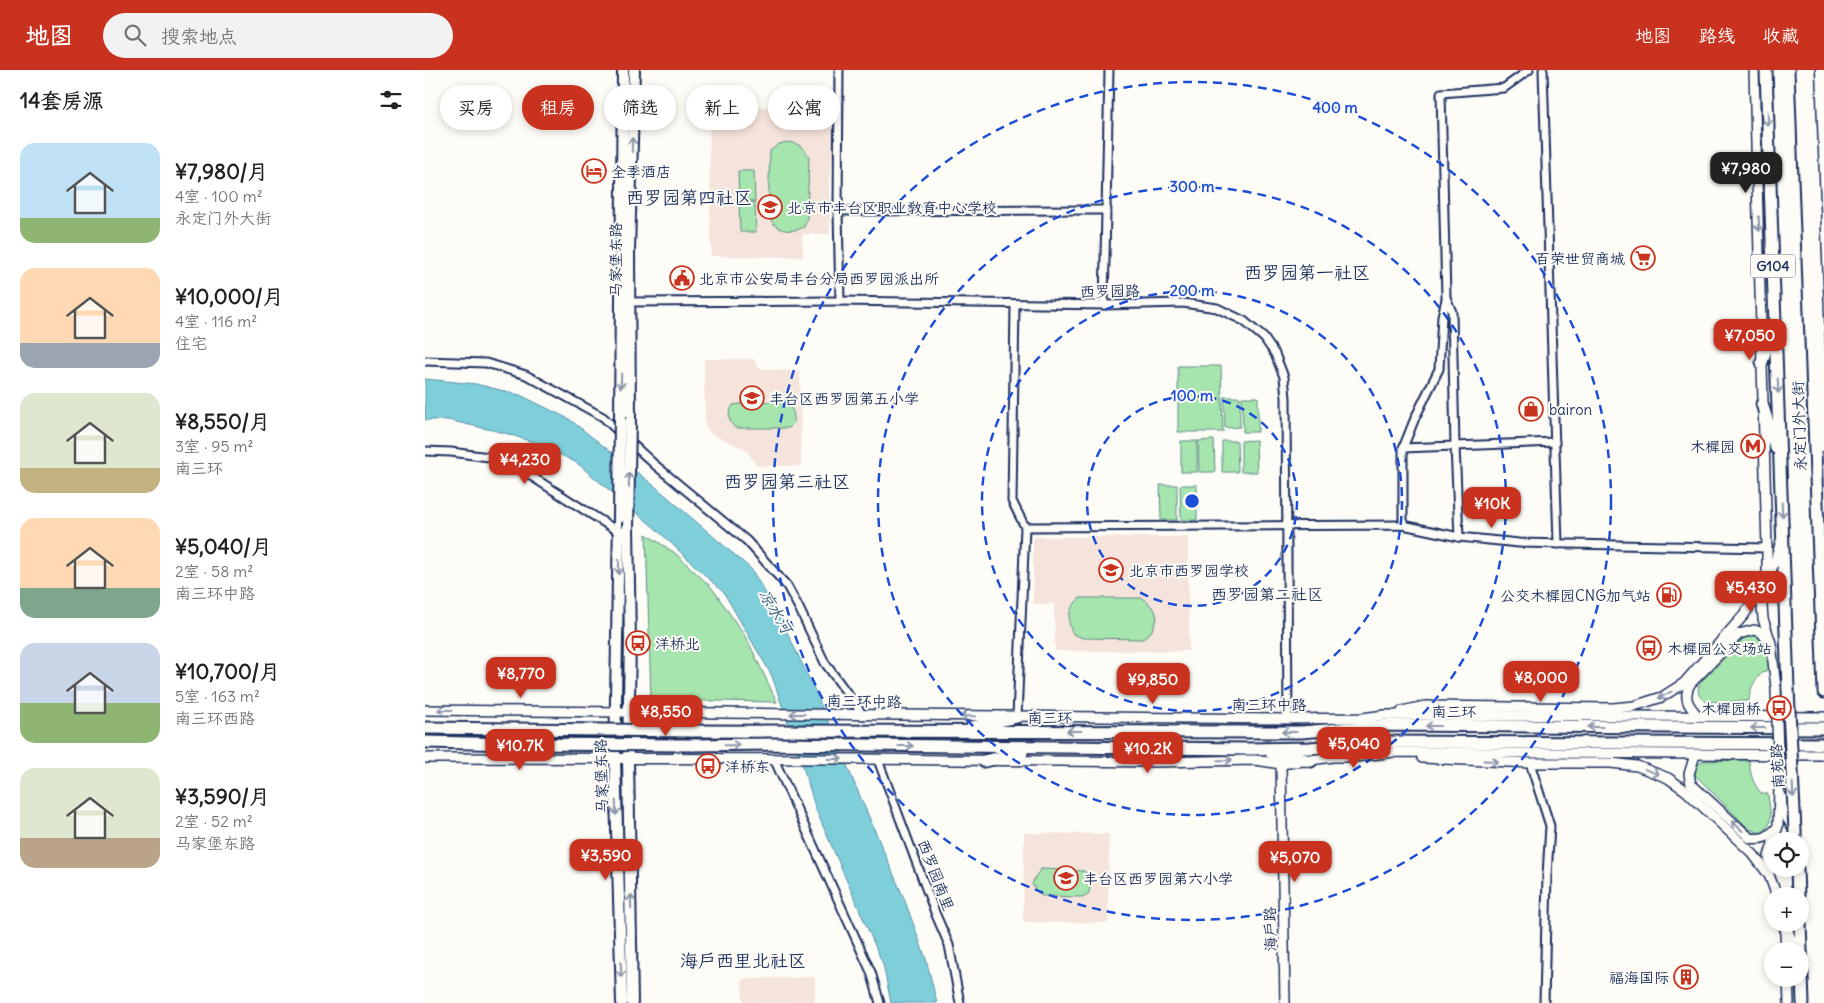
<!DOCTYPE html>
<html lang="zh">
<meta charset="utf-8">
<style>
:root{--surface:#fff;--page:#f2f2f2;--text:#222;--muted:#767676;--accent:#c8321e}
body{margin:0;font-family:Delius,"LXGW WenKai TC",sans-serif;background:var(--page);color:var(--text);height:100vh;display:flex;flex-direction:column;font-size:19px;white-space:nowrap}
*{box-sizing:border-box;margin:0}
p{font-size:16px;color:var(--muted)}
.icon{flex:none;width:28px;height:28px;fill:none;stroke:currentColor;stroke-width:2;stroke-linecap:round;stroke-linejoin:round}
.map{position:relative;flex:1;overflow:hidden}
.details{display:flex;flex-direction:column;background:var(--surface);width:425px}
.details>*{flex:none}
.hud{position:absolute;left:15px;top:15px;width:475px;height:45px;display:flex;gap:10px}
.buttons{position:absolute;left:1339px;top:762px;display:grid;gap:10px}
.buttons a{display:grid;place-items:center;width:45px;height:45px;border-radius:50%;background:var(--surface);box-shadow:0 2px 8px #0003;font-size:25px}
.price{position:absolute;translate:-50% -42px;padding:0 11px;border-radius:10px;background:var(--accent);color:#fff;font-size:16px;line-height:32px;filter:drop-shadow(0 1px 2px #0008)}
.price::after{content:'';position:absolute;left:50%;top:30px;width:15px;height:11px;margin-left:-8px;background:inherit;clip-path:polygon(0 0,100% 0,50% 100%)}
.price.on{background:#222;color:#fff}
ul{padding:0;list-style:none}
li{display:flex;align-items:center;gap:15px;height:125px;padding:0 20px}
li span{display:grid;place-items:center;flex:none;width:140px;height:100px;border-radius:15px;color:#555}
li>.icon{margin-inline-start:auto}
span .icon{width:60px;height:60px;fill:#fffc;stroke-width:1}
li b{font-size:21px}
h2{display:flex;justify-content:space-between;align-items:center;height:60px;padding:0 20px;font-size:21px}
.chip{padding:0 18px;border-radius:22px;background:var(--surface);box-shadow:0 2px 8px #0003;font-size:18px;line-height:45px}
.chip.on{background:var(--accent);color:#fff}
header{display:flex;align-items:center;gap:30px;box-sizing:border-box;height:70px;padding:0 25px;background:var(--accent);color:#fff}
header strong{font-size:24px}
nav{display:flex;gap:28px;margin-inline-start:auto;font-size:18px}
.search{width:350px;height:45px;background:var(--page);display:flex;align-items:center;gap:12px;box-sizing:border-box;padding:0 18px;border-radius:28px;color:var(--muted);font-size:19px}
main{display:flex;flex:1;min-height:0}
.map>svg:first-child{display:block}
.built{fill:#f5e4db}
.green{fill:#a6e5ad;stroke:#608a86}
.water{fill:#7fcfdb;stroke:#578fa9}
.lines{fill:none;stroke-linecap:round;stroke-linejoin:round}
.minor-casing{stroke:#1b2f5e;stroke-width:11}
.tertiary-casing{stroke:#1b2f5e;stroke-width:12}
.secondary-casing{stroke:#1b2f5e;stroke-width:14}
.trunk-casing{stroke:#1b2f5e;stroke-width:15}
.minor{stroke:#fdfcf7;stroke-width:7}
.tertiary{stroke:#fdfcf7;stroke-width:9}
.secondary{stroke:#fdfcf7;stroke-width:10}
.trunk{stroke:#fdfcf7;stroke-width:11}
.tertiary-bridge-casing{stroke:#1b2f5e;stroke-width:12;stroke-linecap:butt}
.secondary-bridge-casing{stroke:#1b2f5e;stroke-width:14;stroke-linecap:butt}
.trunk-bridge-casing{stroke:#1b2f5e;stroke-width:15;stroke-linecap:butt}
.tertiary-bridge{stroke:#fdfcf7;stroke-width:9}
.secondary-bridge{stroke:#fdfcf7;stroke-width:10}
.trunk-bridge{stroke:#fdfcf7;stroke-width:11}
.oneway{stroke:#8c96aa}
.ring{fill:none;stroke:#1d4ed8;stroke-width:2.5;stroke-dasharray:9 6}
.labels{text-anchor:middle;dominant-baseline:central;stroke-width:4;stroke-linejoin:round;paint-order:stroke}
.shield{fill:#fdfcf7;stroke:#5f6c8c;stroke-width:1}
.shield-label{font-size:14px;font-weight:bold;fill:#1b2f5e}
.poi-label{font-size:15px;fill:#1b2f5e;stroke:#fdfcf7;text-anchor:start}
.street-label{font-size:15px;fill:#1b2f5e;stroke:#fdfcf7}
.neighbourhood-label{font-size:16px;fill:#1b2f5e;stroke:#fdfcf7}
.water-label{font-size:16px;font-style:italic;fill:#395f84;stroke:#fdfcf7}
.quarter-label{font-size:18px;fill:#1b2f5e;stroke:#fdfcf7}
.centre{fill:#1d4ed8;stroke:#fdfcf7;stroke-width:2.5}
.ring-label{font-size:15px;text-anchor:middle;font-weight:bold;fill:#1d4ed8;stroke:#fdfcf7;stroke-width:4;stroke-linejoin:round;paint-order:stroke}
</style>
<header>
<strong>地图</strong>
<div class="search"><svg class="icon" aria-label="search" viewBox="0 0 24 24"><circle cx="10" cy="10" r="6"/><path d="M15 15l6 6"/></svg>搜索地点</div>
<nav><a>地图</a><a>路线</a><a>收藏</a></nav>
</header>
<main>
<section class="details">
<h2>14套房源<svg class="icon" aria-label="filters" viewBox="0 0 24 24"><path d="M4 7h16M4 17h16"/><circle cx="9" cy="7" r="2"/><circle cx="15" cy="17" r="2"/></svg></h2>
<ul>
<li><span style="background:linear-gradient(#bfe0f5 75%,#8fb573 0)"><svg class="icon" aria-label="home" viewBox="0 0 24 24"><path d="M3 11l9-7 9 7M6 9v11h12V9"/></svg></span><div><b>¥7,980/月</b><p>4室 · 100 m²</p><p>永定门外大街</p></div></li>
<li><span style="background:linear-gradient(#ffd9b3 75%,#9aa5b1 0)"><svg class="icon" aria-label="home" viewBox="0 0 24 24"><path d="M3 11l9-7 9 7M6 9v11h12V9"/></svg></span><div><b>¥10,000/月</b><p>4室 · 116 m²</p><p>住宅</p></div></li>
<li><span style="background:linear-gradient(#dfe7d0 75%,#c2b280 0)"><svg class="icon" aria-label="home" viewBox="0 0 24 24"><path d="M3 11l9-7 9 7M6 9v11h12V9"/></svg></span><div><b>¥8,550/月</b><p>3室 · 95 m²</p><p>南三环</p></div></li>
<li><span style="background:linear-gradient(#ffd9b3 70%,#7fa58c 0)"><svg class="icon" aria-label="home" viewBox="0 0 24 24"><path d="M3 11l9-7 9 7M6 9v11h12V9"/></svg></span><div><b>¥5,040/月</b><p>2室 · 58 m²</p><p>南三环中路</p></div></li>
<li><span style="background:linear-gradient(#c9d6e8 60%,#8fb573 0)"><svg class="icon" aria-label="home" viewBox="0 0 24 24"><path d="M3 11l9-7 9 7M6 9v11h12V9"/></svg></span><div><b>¥10,700/月</b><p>5室 · 163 m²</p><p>南三环西路</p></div></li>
<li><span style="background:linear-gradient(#dfe7d0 70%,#b9a48a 0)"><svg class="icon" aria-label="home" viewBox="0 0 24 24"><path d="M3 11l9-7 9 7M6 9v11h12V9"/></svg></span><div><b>¥3,590/月</b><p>2室 · 52 m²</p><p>马家堡东路</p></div></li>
</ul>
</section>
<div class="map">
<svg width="1399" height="933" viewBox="0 0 1399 933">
<rect width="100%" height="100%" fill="#fdfcf7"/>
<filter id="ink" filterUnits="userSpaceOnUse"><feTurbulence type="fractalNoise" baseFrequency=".02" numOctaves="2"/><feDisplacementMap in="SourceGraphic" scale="10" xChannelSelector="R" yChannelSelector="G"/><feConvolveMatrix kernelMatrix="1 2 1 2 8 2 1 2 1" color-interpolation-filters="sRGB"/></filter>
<g filter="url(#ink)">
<!-- built -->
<g class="built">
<polygon points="284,37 409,37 408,84 404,110 405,164 377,164 378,187 286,186"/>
<polygon points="279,289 329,289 334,298 375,302 376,396 332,396 320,379 285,363 280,355"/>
<polygon points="608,467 763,467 764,581 630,581 629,534 608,534"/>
<polygon points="599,763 684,764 683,853 598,852"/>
<polygon points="390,907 390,933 318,933 317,909"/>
</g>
<!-- green -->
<g class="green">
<path d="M364 72C374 74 378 77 384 86L382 148 379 157C367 163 351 162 345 148 342 141 345 92 345 81L354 74Z"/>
<polygon points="313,101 329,101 330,131 314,131"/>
<polygon points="314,132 330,132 331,162 315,162"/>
<polygon points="753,296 796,296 798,362 753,362"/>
<polygon points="799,327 815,327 815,357 800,358"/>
<polygon points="817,327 833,327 833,362 818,362"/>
<path d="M328 332C347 332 371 326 369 353L364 358H310C303 350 302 345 308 335Z"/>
<polygon points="789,370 790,402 774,402 773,371"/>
<polygon points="831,370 832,402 816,402 816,371"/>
<rect x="756" y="371" width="16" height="31"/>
<polygon points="797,371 812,371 813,402 797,402"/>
<polygon points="735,415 752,415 752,450 736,450"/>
<polygon points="755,415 772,415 772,450 756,450"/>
<polygon points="221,464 250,483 287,518 322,569 352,632 226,630"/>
<path d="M655 528H718L730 540 732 549 726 562 718 569 658 568 648 564C641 549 643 539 655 528Z"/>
<path d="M1327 562 1345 569 1346 599C1332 602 1324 619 1324 631L1280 632C1274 627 1271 621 1275 613L1322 565Z"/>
<path d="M1324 690C1325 703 1327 712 1336 723L1343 724C1344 738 1351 755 1336 763L1324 759 1270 705 1271 696 1278 691Z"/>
<path d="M616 799 659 801C666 808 666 814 664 823L658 827 617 826 611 821 607 814 610 807Z"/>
</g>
<!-- water -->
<polygon class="water" points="0,309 51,314 95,325 144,349 232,418 326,499 355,547 389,619 480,831 501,889 512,933 466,933 458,894 391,740 381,706 347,606 299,523 230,458 152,393 114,374 80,363 23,350 0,350"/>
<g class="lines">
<!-- minor casing -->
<g class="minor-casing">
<g id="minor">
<polyline points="414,0 413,141 415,231"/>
<polyline points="1118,0 1133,474"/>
<polyline points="413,141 682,140"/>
<polyline points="200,232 415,231 679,235 758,233 792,238 819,251 839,268 850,284 859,307 861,328 863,649"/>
<polyline points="590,235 587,431 600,457 592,647"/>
<polyline points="679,235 684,0"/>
<polyline points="0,291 61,293 101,305 178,347 196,364"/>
<polyline points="204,371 229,394 322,471 362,516 374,538 400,593 438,645"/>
<polyline points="978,378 1130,372"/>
<polyline points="0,381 26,382 64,387 95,399 194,462"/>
<polyline points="978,455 978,378 990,348 1014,299 1017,246 1021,229"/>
<polyline points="600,457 978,455 1034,467 1094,473 1342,478"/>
<polyline points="1034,467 1030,376 1027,242 1021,227 1016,23 1079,18 1104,0"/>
<polyline points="349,689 446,902 455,933"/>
<polyline points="453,690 511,845 524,875 535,933"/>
<polyline points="1105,693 1125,756 1122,805 1119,933"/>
</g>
</g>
<!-- tertiary casing -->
<g class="tertiary-casing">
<g id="tertiary">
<polyline points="1329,0 1342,478 1342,511 1337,536 1338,549 1346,573 1351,618"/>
<polyline points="1385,0 1399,377"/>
<polyline points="0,640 863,649 937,648 960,645 1399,647"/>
<polyline points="977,641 1000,636 1188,638 1209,636 1237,627 1259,613 1319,545 1342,511 1350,491 1356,471"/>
<polyline points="253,644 253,689"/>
<path d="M1273 646C1263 635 1258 628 1265 614L1314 564 1329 560 1336 562 1344 572"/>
<path d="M1270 685 1264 704 1266 714 1325 768C1338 770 1343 767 1352 758"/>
<polyline points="0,688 435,689 732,692 830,690 856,694 908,687 930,687 969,682 1399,685"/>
<polyline points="997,688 1105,693 1186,693 1212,696 1243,708 1260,720 1328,784 1344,805 1352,826"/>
<polyline points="856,694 860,933"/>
<polyline points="1357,727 1362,748 1370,761"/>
<polyline points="1348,771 1353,756 1354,717"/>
<polyline points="1344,805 1344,786 1348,773"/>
<polyline points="1360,864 1361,881"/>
<polyline points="1363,909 1364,933"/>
</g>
</g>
<!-- secondary casing -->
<g class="secondary-casing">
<g id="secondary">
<polyline points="195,347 198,0"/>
<polyline points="205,351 204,180 209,0"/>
<polyline points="194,448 190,689 197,933"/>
<polyline points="203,458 205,570 203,689 207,933"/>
</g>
</g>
<!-- trunk casing -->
<g class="trunk-casing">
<g id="trunk">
<polyline points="1341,0 1363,619"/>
<polyline points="1376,0 1399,622"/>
<polyline points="1337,292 1347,258"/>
<polyline points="1337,334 1351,378"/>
<polyline points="547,657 592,647"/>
<polyline points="0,658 91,659"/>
<polyline points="267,661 876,662 965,655 1399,658"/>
<polyline points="0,672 91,674"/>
<polyline points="267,675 347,674 824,679 885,678 959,672 1399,674"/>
<polyline points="846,683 886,691"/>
<polyline points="559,691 597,683"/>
<polyline points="1370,761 1370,771"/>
<polyline points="1372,799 1373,826"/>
<polyline points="1375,854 1378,933"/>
<polyline points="1360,855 1369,881"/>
</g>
</g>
<!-- minor -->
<use href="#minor" class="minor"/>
<!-- tertiary -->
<use href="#tertiary" class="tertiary"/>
<!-- secondary -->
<use href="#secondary" class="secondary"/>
<!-- trunk -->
<use href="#trunk" class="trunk"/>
<!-- tertiary-bridge casing -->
<g class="tertiary-bridge-casing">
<polyline id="tertiary-bridge" points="1351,618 1354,717"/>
</g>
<!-- secondary-bridge casing -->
<g class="secondary-bridge-casing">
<g id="secondary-bridge">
<polyline points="194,448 195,347"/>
<polyline points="203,458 205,351"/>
</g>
</g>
<!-- trunk-bridge casing -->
<g class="trunk-bridge-casing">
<g id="trunk-bridge">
<polyline points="1363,619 1370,761"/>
<polyline points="91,659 267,661"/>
<polyline points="91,674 267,675"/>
</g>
</g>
<!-- tertiary-bridge -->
<use href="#tertiary-bridge" class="tertiary-bridge"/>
<!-- secondary-bridge -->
<use href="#secondary-bridge" class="secondary-bridge"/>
<!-- trunk-bridge -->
<use href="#trunk-bridge" class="trunk-bridge"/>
</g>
<!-- one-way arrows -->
<defs><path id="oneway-shaft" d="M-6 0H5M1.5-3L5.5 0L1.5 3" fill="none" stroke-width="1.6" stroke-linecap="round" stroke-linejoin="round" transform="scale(1.25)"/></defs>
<g class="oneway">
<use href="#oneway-shaft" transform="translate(1343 49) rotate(88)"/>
<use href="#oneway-shaft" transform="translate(207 75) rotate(-89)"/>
<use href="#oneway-shaft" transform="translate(1334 154) rotate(88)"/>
<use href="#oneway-shaft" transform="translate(196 311) rotate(91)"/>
<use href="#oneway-shaft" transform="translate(1353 316) rotate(88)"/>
<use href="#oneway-shaft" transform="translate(204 410) rotate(-89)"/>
<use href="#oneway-shaft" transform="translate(1357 440) rotate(88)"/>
<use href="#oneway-shaft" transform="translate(194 497) rotate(91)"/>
<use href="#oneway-shaft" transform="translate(1240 625) rotate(152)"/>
<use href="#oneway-shaft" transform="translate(20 640) rotate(180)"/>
<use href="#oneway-shaft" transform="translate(372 644) rotate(-180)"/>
<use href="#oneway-shaft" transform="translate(543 646) rotate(-179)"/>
<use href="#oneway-shaft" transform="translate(1008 656) rotate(-180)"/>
<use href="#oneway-shaft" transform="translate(1170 657) rotate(-180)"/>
<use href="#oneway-shaft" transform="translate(1333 658) rotate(-180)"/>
<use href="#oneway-shaft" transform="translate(649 661) rotate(180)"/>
<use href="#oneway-shaft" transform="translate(864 662) rotate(-180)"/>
<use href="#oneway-shaft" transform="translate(307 675) rotate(-1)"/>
<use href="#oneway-shaft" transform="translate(481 676)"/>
<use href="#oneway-shaft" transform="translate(410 689)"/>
<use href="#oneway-shaft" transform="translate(800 690) rotate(-1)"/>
<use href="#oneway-shaft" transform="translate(1066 691) rotate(3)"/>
<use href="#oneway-shaft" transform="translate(1227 702) rotate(20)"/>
<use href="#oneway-shaft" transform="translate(1368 720) rotate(87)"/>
<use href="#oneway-shaft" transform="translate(191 738) rotate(88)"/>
<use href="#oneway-shaft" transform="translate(1312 756) rotate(-138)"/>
<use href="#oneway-shaft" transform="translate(206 832) rotate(-91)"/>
<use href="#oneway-shaft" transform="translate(196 900) rotate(88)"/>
</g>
</g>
<!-- distance rings -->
<g class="ring">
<circle cx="767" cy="431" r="105"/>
<circle cx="767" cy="431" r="210"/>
<circle cx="767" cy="431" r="314"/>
<circle cx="767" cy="431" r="419"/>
</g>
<!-- icons -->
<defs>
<g id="hotel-ring" transform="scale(1.25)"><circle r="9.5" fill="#fdfcf7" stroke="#c8321e" stroke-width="1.5"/><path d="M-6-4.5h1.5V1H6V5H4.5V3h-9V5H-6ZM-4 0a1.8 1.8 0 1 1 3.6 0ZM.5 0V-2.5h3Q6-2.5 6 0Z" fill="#c8321e"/></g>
<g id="school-ring" transform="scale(1.25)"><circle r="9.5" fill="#fdfcf7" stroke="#c8321e" stroke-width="1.5"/><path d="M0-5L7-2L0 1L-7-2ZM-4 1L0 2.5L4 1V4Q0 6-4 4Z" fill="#c8321e"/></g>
<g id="supermarket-ring" transform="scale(1.25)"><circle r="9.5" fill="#fdfcf7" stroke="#c8321e" stroke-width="1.5"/><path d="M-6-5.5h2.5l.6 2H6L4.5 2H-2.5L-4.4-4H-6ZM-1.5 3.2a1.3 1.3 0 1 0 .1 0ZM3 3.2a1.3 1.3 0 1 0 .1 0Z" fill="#c8321e"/></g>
<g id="civic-ring" transform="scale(1.25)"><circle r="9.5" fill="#fdfcf7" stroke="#c8321e" stroke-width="1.5"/><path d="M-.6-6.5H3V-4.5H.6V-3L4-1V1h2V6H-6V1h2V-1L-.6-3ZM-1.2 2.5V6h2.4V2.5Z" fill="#c8321e"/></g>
<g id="shop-ring" transform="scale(1.25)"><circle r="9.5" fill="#fdfcf7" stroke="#c8321e" stroke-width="1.5"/><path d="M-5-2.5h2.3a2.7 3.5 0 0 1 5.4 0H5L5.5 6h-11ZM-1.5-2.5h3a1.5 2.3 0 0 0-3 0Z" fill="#c8321e"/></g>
<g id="metro-ring" transform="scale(1.25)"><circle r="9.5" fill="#fdfcf7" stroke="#c8321e" stroke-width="1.5"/><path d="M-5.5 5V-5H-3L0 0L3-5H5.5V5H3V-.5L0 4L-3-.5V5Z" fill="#c8321e"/></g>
<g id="fuel-ring" transform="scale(1.25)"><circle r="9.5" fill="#fdfcf7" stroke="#c8321e" stroke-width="1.5"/><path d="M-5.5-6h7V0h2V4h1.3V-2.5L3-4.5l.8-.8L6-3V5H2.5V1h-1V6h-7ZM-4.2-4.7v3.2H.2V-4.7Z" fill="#c8321e"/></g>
<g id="bus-ring" transform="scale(1.25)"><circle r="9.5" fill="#fdfcf7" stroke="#c8321e" stroke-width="1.5"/><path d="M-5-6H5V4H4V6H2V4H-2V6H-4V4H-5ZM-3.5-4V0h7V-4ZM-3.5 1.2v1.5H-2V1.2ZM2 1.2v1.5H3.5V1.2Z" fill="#c8321e"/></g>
<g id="building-ring" transform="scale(1.25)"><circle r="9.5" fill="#fdfcf7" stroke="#c8321e" stroke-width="1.5"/><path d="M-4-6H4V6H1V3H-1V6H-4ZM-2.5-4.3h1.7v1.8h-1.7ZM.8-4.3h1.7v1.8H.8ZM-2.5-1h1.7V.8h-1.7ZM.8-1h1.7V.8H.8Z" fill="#c8321e"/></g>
</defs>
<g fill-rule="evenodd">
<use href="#hotel-ring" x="169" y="101"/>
<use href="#school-ring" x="345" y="137"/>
<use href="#supermarket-ring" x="1218" y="188"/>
<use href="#civic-ring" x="257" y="208"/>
<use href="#school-ring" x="327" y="328"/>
<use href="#shop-ring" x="1106" y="339"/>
<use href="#metro-ring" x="1328" y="376"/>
<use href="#school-ring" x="686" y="500"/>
<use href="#fuel-ring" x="1244" y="525"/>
<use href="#bus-ring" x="213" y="573"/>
<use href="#bus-ring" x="1224" y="578"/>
<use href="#bus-ring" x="1354" y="638"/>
<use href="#bus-ring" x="283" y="696"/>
<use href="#school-ring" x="641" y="808"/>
<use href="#building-ring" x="1261" y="907"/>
</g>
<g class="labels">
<!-- shield labels -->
<rect class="shield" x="1325.5" y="184.5" width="45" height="23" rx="4"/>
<g class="shield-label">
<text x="1348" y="196">G104</text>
</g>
<!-- poi labels -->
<g class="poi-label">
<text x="186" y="101">全季酒店</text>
<text x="362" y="137">北京市丰台区职业教育中心学校</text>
<text x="1200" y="188" text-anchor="end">百荣世贸商城</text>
<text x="274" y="208">北京市公安局丰台分局西罗园派出所</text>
<text x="344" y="328">丰台区西罗园第五小学</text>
<text x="1124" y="339">bairon</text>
<text x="1310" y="376" text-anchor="end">木樨园</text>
<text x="704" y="500">北京市西罗园学校</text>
<text x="1226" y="525" text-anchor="end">公交木樨园CNG加气站</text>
<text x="230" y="573">洋桥北</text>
<text x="1242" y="578">木樨园公交场站</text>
<text x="1336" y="638" text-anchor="end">木樨园桥</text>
<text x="300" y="696">洋桥东</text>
<text x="658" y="808">丰台区西罗园第六小学</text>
<text x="1244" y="907" text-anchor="end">福海国际</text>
</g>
<!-- street labels -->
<g class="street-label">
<text transform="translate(190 190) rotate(-90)">马家堡东路</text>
<text transform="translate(685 221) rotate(-1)">西罗园路</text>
<text transform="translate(1374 356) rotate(-92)">永定门外大街</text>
<text transform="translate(439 631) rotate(1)">南三环中路</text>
<text x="844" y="634">南三环中路</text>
<text x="1029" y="641">南三环</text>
<text x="625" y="647">南三环</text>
<text transform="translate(1352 696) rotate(-93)">南苑路</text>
<text transform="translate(176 706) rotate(-91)">马家堡东路</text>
<text transform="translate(511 805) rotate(69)">西罗园南里</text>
<text transform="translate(845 859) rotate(-91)">海户路</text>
</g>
<!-- neighbourhood labels -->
<g class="neighbourhood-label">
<text x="842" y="524">西罗园第二社区</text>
</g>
<!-- water labels -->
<g class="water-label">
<text transform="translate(351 541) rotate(59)">凉水河</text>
</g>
<!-- quarter labels -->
<g class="quarter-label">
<text x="264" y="127">西罗园第四社区</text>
<text x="882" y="202">西罗园第一社区</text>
<text x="362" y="411">西罗园第三社区</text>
<text x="318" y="890">海户西里北社区</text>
</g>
</g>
<circle cx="767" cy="431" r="8" class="centre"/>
<g class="ring-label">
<text x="910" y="43">400 m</text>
<text x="767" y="122">300 m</text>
<text x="767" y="226">200 m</text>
<text x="767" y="331">100 m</text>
</g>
</svg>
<div class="buttons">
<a><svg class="icon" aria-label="locate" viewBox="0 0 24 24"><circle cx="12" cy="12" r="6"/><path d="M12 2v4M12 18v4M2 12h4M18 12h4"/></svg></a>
<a>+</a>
<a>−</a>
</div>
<b class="price on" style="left:1321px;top:124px">¥7,980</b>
<b class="price" style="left:1325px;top:291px">¥7,050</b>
<b class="price" style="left:100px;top:415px">¥4,230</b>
<b class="price" style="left:1067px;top:459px">¥10K</b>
<b class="price" style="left:1326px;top:543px">¥5,430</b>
<b class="price" style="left:96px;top:629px">¥8,770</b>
<b class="price" style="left:1116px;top:633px">¥8,000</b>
<b class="price" style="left:728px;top:635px">¥9,850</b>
<b class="price" style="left:241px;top:667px">¥8,550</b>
<b class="price" style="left:929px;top:699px">¥5,040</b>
<b class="price" style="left:95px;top:701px">¥10.7K</b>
<b class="price" style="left:723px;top:704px">¥10.2K</b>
<b class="price" style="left:181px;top:811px">¥3,590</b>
<b class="price" style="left:870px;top:813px">¥5,070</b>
<div class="hud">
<a class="chip">买房</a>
<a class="chip on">租房</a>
<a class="chip">筛选</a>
<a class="chip">新上</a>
<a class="chip">公寓</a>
</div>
</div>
</main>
